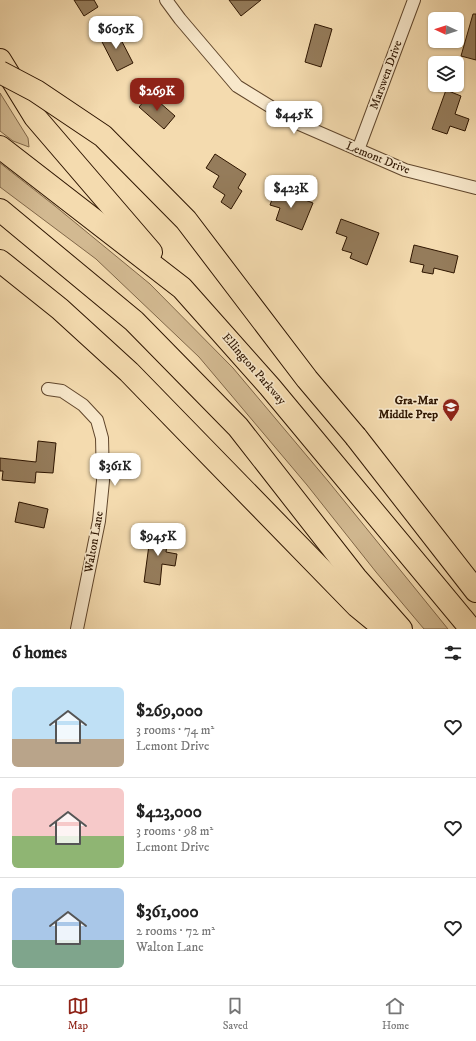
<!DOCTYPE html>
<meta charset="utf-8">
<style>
:root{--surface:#fff;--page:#f6f6f6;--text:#222;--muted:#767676;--line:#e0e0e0;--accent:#8f2418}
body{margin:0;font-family:"IM FELL DW Pica",serif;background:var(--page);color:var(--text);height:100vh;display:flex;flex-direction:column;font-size:15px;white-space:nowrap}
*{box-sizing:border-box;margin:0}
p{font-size:13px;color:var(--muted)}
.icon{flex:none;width:22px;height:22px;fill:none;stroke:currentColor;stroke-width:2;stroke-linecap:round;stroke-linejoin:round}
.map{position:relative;height:629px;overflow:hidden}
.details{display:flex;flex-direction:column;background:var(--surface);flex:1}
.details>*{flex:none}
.needle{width:26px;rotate:274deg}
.fabs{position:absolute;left:428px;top:12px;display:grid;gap:8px}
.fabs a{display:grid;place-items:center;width:36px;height:36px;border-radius:6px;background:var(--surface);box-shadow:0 1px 3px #0004;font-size:20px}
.price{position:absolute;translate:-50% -34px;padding:0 9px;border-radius:8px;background:#fff;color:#222;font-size:13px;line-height:26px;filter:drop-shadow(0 1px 2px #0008)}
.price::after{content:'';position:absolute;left:50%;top:24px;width:12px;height:9px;margin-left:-6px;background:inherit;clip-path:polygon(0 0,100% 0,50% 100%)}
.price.selected{background:var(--accent);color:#fff}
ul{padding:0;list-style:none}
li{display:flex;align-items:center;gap:12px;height:100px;padding:0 12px}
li+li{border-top:1px solid var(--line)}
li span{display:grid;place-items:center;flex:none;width:112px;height:80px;border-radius:6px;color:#555}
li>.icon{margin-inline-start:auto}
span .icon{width:48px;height:48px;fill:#fffc;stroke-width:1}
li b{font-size:17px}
h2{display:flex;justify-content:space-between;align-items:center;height:48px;padding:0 12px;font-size:17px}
.tabs{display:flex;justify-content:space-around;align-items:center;height:56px;border-top:1px solid var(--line);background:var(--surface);font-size:11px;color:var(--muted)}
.tabs a{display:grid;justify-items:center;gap:2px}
.tabs .selected{color:var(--accent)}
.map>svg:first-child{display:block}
.green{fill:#d2b991;stroke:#806748}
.building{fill:#957c5b;stroke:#2e1500}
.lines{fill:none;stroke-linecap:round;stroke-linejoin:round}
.street-casing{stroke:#60462c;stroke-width:14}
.highway-casing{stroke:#2e1500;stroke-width:24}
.street{stroke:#f8e8cb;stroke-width:12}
.highway{stroke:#f4dbaf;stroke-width:22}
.highway-bridge-casing{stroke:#2e1500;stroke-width:24;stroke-linecap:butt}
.highway-bridge{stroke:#f4dbaf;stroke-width:22}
.labels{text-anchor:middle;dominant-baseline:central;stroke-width:3.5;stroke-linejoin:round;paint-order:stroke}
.street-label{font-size:12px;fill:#2e1500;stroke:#f8e8cb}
.poi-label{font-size:12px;font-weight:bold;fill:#2e1500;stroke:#f8e8cb;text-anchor:end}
</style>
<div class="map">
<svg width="476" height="629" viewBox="0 0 476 629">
<rect width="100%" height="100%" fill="#f4dbaf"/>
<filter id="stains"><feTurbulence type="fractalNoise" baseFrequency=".005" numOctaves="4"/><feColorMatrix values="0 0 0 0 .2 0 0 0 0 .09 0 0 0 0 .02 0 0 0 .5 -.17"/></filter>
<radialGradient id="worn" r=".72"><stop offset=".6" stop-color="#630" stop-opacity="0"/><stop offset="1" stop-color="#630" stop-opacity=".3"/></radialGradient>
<!-- green -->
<g class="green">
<polygon points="0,93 28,138 29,147 13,141 0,131"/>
<polygon points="0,163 55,206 150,284 233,368 328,481 448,629 424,629 376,572 307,485 199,357 96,259 0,187"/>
</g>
<!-- building -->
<g class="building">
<polygon points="74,0 94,0 98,7 84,16"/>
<polygon points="229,0 261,0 241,16"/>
<polygon points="473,14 476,14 476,60 461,56"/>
<polygon points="315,24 332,29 321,67 305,62"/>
<polygon points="115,28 133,63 117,71 99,36"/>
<polygon points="446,90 461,96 455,114 469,119 465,131 450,126 447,134 432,129"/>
<polygon points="150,94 175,116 164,129 139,107"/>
<polygon points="215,154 246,174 238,188 242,191 231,209 221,202 225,195 213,187 219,176 206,168"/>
<polygon points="276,189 313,203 302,230 276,220 280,208 270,205"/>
<polygon points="341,219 379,233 367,265 350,258 352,253 342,250 347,237 336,233"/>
<polygon points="414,245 458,256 454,273 434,268 433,274 422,272 424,265 410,262"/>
<polygon points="38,441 56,443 53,473 36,472 35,483 2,480 3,471 0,471 0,458 36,462"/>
<polygon points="19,502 48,509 44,528 15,522"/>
<polygon points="151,530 169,532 166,552 177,554 175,566 162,564 160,585 144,582"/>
</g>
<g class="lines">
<!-- street casing -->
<g class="street-casing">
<g id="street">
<polyline points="166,0 180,19 237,86 297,123 405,170 476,188"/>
<polyline points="358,150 414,0"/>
<polyline points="48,389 62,391 83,405 97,420 102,438 103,481 99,521 77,629"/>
</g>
</g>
<!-- highway casing -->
<g class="highway-casing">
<g id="highway">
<polyline points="0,60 35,117 151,252"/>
<polyline points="0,147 182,288 270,387 471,629"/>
<polyline points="0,210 134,321 238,427 356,578 401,629"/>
<polyline points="0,261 60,309 129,372 357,606 385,629"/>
<polyline points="356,437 476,591"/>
</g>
</g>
<!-- street -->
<use href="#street" class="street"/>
<!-- highway -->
<use href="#highway" class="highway"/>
<!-- highway-bridge casing -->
<g class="highway-bridge-casing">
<polyline id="highway-bridge" points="0,72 36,91 103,136 186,220 307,379 356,437"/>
</g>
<!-- highway-bridge -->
<use href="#highway-bridge" class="highway-bridge"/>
</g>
<!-- icons -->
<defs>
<g id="school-pin" transform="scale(0.9)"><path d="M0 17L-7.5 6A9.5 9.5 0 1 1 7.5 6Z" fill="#8f2418" stroke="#f8e8cb"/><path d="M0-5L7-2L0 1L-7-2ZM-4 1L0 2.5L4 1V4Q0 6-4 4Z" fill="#fff"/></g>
</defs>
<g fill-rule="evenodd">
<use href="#school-pin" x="451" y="407"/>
</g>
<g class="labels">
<!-- street labels -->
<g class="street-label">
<text transform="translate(386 75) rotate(-70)">Marswen Drive</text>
<text transform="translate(378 158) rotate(22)">Lemont Drive</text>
<text transform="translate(254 369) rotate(49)">Ellington Parkway</text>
<text transform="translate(94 542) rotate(-80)">Walton Lane</text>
</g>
<!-- poi labels -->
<g class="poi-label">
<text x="438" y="400">Gra-Mar<tspan x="438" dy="14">Middle Prep</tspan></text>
</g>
</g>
<rect width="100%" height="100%" filter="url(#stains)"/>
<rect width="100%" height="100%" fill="url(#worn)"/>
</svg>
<div class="fabs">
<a><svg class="needle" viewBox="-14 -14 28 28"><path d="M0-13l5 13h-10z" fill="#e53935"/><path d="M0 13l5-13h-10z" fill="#767676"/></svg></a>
<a><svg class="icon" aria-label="layers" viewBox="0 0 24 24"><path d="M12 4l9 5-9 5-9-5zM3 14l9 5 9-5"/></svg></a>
</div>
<b class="price" style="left:116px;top:50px">$605K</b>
<b class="price selected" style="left:157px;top:112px">$269K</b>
<b class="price" style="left:294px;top:135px">$445K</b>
<b class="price" style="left:291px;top:209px">$423K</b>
<b class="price" style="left:115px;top:487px">$361K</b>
<b class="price" style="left:158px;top:557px">$945K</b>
</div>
<section class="details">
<h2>6 homes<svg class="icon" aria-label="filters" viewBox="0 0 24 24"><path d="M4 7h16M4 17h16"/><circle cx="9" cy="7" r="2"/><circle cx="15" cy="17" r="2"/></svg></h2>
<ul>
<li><span style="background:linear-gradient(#bfe0f5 65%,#b9a48a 0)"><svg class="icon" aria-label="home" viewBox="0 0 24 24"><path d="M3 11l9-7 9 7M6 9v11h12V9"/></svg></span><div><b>$269,000</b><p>3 rooms · 74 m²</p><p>Lemont Drive</p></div><svg class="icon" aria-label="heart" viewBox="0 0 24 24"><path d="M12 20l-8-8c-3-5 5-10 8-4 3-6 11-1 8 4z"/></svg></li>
<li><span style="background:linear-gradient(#f6c9c9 60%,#8fb573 0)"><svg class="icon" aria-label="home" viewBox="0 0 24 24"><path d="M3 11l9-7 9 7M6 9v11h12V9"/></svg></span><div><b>$423,000</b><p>3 rooms · 98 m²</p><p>Lemont Drive</p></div><svg class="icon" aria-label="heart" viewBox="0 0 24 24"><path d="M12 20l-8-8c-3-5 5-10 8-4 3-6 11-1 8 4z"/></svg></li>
<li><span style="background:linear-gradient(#a9c7e8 65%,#7fa58c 0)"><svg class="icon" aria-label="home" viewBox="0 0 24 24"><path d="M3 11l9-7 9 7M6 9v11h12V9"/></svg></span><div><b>$361,000</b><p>2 rooms · 72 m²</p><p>Walton Lane</p></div><svg class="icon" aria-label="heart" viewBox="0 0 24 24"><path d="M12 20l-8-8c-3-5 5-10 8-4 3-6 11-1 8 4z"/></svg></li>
</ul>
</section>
<nav class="tabs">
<a class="selected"><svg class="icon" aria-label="map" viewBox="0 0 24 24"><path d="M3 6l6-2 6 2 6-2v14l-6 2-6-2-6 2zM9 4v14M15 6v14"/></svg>Map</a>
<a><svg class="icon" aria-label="saved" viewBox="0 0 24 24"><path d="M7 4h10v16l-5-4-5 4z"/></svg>Saved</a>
<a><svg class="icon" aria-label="home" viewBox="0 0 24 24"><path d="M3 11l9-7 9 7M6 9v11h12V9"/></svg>Home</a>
</nav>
